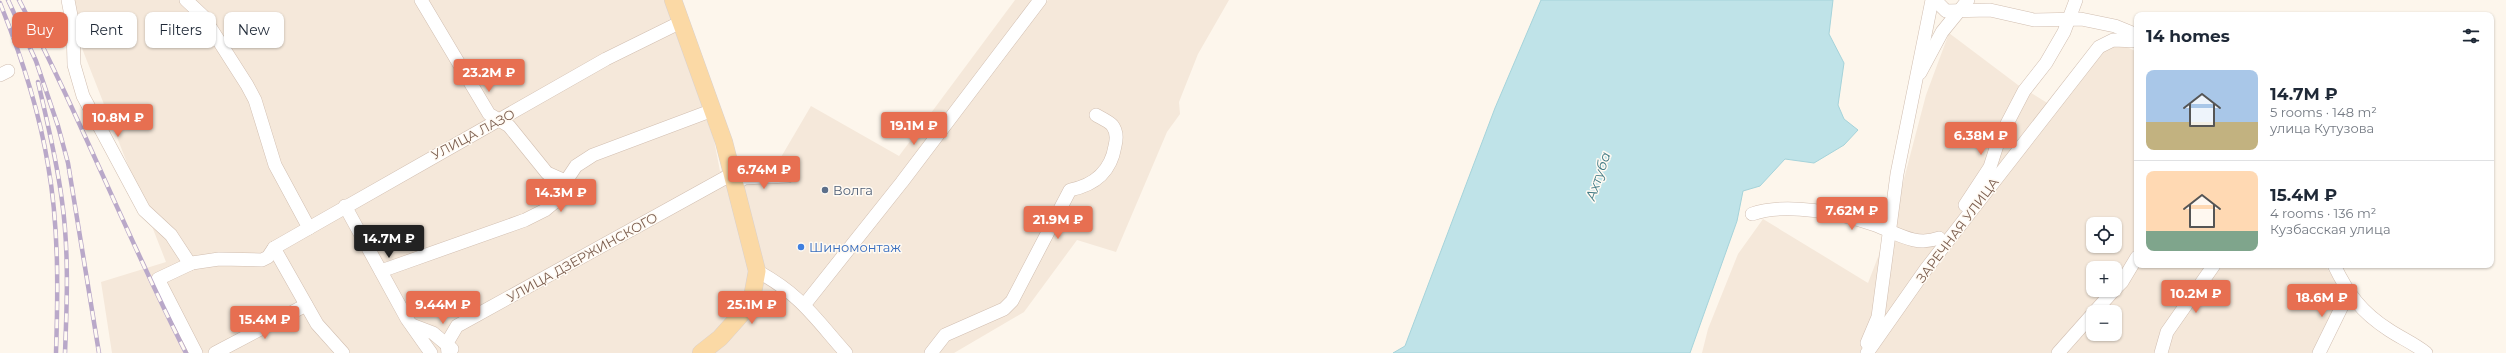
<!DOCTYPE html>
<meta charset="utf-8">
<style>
:root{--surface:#fff;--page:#f6f6f7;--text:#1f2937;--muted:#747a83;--line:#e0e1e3;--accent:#e76f51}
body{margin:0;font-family:Montserrat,sans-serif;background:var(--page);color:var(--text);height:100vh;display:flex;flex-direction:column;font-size:15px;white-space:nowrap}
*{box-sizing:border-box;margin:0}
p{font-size:13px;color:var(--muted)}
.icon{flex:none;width:22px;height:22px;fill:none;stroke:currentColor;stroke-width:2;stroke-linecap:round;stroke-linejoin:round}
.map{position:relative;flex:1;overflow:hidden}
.details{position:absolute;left:2134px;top:12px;width:360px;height:256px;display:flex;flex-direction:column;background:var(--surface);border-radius:8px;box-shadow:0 1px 3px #0004}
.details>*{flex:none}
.top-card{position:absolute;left:12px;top:12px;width:380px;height:36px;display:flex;gap:8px}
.buttons{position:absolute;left:2086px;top:217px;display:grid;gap:8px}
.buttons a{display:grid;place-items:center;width:36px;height:36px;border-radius:8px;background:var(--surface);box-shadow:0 1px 3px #0004;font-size:20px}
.price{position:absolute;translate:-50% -34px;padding:0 9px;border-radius:4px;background:var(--accent);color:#fff;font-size:13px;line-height:26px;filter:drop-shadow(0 1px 2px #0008)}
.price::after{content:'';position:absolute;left:50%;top:24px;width:12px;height:9px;margin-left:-6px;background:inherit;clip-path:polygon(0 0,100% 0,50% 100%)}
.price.selected{background:#222;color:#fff}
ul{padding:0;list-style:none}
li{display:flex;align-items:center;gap:12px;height:100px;padding:0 12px}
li+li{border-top:1px solid var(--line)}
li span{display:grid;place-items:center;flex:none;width:112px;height:80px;border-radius:8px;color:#555}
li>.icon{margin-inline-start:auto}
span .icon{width:48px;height:48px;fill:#fffc;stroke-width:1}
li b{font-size:17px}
h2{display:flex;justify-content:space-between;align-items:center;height:48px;padding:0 12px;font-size:17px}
.pill{padding:0 14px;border-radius:8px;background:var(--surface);box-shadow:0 1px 3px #0004;font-size:14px;line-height:36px}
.pill.selected{background:var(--accent);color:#fff}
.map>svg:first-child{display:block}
.residential{fill:#f5e8da;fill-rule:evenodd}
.water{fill:#bfe3e8;stroke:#a5d3da}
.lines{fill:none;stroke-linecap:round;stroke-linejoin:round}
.minor-casing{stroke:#d1beb0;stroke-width:14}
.major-casing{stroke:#dad1cd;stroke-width:18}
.minor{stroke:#fff;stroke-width:13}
.major{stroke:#fbd9a5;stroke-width:17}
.rail-casing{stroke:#b9a8c9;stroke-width:4.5}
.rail{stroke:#fffaf3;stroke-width:3;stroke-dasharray:9;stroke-linecap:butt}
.service-dot{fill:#5c6f8a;stroke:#fffaf3;stroke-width:1.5}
.shop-dot{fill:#3f7fe0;stroke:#fffaf3;stroke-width:1.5}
.labels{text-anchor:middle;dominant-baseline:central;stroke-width:3;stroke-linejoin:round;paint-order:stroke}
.street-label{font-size:13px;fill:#7a5c4d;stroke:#fffaf3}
.service-label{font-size:13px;fill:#4e5e75;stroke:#fffaf3;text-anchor:start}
.shop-label{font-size:13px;fill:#366cbe;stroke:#fffaf3;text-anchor:start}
.water-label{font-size:14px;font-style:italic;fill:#437c86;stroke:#fffaf3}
</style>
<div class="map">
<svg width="2506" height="353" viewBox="0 0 2506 353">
<rect width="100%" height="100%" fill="#fdf6ec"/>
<!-- residential -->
<g class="residential">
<polygon points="71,0 664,0 714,140 720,171 777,164 811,106 899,156 1015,0 1031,0 1044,5 1048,0 1229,0 1198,54 1179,102 1180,114 1167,132 1116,252 1077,240 1024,312 954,353 112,353 101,282 166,262 76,33"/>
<path d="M1949 33 2018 85 2057 109 2100 51 2119 43 2137 52V265H2325L2350 304 2326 353H1702L1708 329 1738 254 1763 219 1868 283 1895 213 1926 95ZM2093 224H2115V246H2093ZM2093 268H2115V290H2093ZM2093 312H2115V334H2093Z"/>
</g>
<!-- water -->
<polygon class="water" points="1541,0 1833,0 1829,34 1844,63 1838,105 1844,119 1858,130 1844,145 1814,163 1785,159 1760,186 1743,191 1737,221 1690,353 1393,353 1405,346 1495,108"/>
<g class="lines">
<!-- minor casing -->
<g class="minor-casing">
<g id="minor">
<polyline points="68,0 73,26 74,65 83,96 144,210 171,235 190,264"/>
<polyline points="186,0 203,16 247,85 255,100 275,165 309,228 274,248 268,257 262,260 219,259 192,263 158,279 196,353"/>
<polyline points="421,0 489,114 509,126 547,173 565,181"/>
<polyline points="1935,0 1946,11 1990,10 2034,20 2081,19 2115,26 2137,35"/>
<polyline points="1920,73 1942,32 1968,0"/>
<polyline points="0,75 8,71"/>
<polyline points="735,183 745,178 788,176"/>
<polyline points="1965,205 1990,167 1999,139 2024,91 2046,63 2064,32 2076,0"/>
<polyline points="345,206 407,319 431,353"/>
<path d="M1752 214C1786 202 1842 213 1875 225 1897 233 1915 247 1939 238"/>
<polyline points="309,228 606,59 681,22"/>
<polyline points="274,248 317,324 343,353"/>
<path d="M2334 265C2348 294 2361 312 2389 330 2401 338 2415 344 2426 353"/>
<polyline points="381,271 525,220 545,210 557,200 560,190 576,166 593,155 713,110"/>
<path d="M757 271C801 295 814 317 846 353"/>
<polyline points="2115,289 2122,282 2137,257"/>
<polyline points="805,304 902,182 1040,0"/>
<polyline points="412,325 433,333 452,349"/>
<polyline points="1867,343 1878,317 1897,174 1932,0"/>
<polyline points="215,353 306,305"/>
<polyline points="448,353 447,343 457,326 732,174"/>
<path d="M931 353 945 335 1004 309 1012 301 1070 190C1095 185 1111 171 1115 146 1117 138 1117 131 1112 125 1108 121 1101 118 1096 115"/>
<polyline points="1867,353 1926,269 2099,47 2113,40 2137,41"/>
<polyline points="2058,353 2114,290"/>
<polyline points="2161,353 2167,332 2214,265"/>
<polyline points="2319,353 2348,294"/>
</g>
</g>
<!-- major casing -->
<g class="major-casing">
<polyline id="major" points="673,0 724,142 757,271 752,298 745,310 720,338 701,353"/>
</g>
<!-- minor -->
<use href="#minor" class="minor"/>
<!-- major -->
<use href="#major" class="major"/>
<!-- rail casing -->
<g class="rail-casing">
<g id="rail">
<polyline points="8,0 36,61 58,126 68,163 99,353"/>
<path d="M19 0C80 116 127 237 186 353"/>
<path d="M0 3C21 55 39 110 48 165 59 227 58 291 56 353"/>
<path d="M38 82C47 121 57 161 62 201 69 251 67 303 65 353"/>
</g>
</g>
<!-- rail -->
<use href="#rail" class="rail"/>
</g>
<!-- markers -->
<circle class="service-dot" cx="825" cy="190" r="4"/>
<circle class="shop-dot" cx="801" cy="247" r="4"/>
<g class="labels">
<!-- street labels -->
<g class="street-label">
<text transform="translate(473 134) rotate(-28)">УЛИЦА ЛАЗО</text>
<text transform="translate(1957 230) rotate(-53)">ЗАРЕЧНАЯ УЛИЦА</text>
<text transform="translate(582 257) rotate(-29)">УЛИЦА ДЗЕРЖИНСКОГО</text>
</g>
<!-- service labels -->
<g class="service-label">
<text x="833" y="190">Волга</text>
</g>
<!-- shop labels -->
<g class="shop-label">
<text x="809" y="247">Шиномонтаж</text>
</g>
<!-- water labels -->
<g class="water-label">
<text transform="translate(1598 176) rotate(-71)">Ахтуба</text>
</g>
</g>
</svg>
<div class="buttons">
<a><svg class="icon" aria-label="locate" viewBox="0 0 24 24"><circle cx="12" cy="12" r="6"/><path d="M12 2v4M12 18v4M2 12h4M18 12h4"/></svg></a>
<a>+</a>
<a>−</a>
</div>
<b class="price" style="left:489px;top:93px">23.2M ₽</b>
<b class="price" style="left:118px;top:138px">10.8M ₽</b>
<b class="price" style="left:914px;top:146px">19.1M ₽</b>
<b class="price" style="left:1981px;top:156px">6.38M ₽</b>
<b class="price" style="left:764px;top:190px">6.74M ₽</b>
<b class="price" style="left:561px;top:213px">14.3M ₽</b>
<b class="price" style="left:1852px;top:231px">7.62M ₽</b>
<b class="price" style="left:1058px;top:240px">21.9M ₽</b>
<b class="price selected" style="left:389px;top:259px">14.7M ₽</b>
<b class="price" style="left:2196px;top:314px">10.2M ₽</b>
<b class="price" style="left:2322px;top:318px">18.6M ₽</b>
<b class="price" style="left:443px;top:325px">9.44M ₽</b>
<b class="price" style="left:752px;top:325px">25.1M ₽</b>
<b class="price" style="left:265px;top:340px">15.4M ₽</b>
<div class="top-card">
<a class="pill selected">Buy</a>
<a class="pill">Rent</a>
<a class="pill">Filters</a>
<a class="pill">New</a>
</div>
<section class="details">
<h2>14 homes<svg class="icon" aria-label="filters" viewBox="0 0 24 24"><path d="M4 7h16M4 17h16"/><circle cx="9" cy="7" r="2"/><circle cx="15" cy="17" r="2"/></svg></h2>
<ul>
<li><span style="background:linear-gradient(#a9c7e8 65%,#c2b280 0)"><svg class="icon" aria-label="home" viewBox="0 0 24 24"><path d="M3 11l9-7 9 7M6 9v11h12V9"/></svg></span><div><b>14.7M ₽</b><p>5 rooms · 148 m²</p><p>улица Кутузова</p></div></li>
<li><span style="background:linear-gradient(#ffd9b3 75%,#7fa58c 0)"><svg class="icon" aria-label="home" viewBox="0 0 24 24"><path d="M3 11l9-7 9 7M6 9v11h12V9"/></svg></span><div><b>15.4M ₽</b><p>4 rooms · 136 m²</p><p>Кузбасская улица</p></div></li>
</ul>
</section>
</div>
